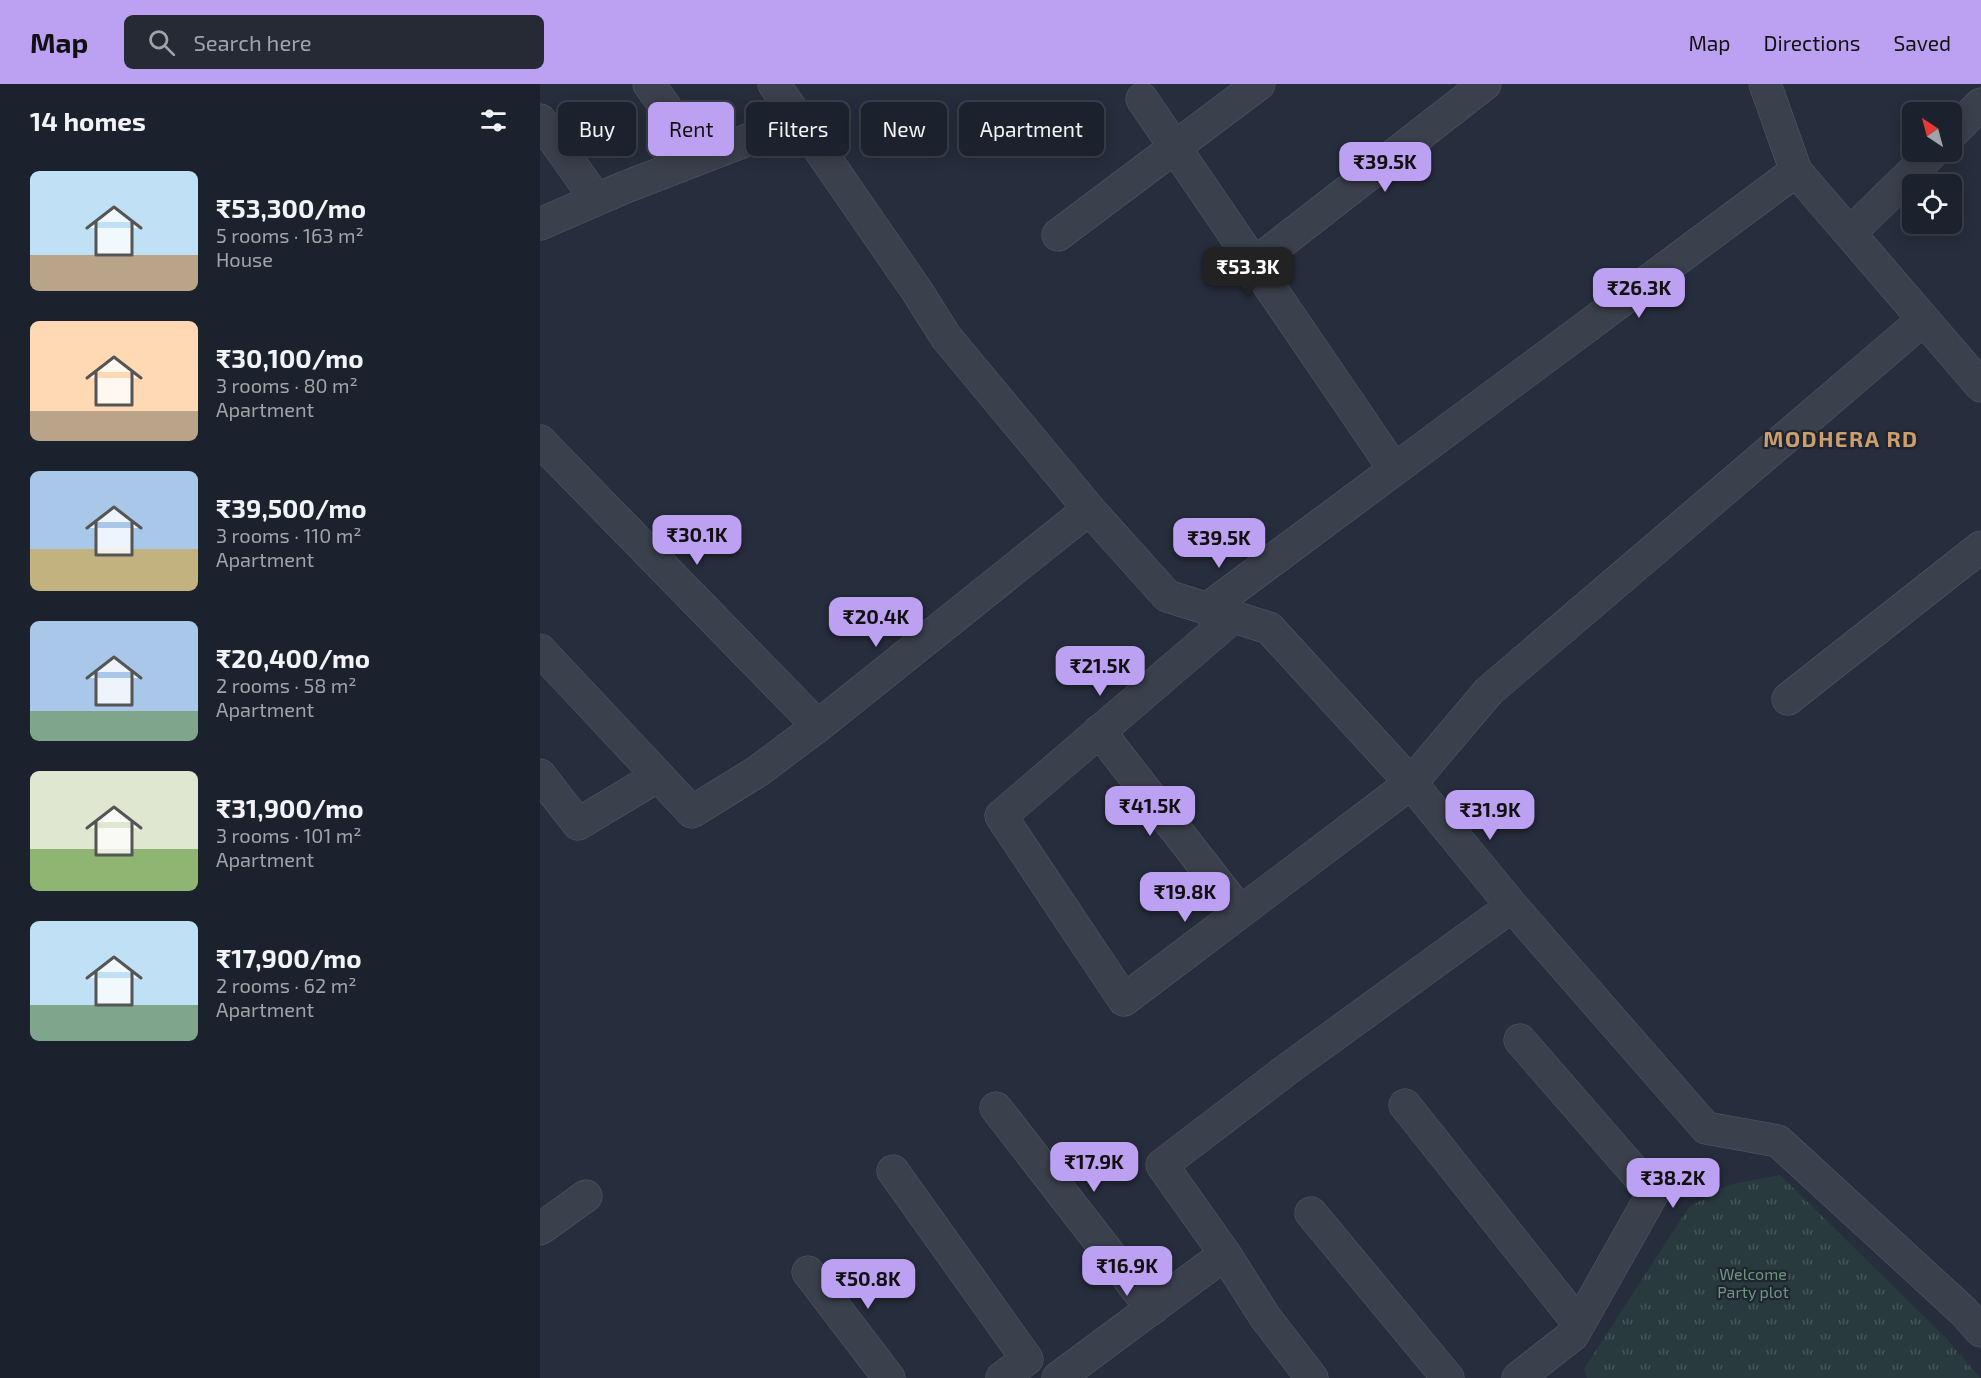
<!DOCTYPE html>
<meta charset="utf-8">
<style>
:root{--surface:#1c222d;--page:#252a35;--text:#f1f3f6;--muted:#a0a4aa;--line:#3a3f49;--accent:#bca0f2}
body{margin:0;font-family:"Exo 2",sans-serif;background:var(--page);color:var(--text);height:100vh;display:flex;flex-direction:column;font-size:22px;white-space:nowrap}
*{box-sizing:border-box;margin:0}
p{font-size:20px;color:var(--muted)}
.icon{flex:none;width:33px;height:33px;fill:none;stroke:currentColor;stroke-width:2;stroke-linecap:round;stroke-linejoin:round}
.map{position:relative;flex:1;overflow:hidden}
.panel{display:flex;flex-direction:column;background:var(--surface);width:540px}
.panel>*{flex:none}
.hud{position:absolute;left:18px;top:18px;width:570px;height:54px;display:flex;gap:12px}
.needle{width:39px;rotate:324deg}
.buttons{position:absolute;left:1362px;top:18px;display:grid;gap:12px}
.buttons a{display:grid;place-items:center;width:60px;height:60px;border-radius:9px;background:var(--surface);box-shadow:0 3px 15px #0003,0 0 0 2px var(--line);font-size:30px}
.price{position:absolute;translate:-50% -51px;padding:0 14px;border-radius:12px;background:var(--accent);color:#111;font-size:20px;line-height:39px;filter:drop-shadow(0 2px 3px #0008)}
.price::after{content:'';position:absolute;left:50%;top:36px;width:18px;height:14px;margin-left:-9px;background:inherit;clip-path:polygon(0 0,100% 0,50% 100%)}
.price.active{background:#222;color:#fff}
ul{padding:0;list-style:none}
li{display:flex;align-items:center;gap:18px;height:150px;padding:0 30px}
li span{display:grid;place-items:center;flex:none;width:168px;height:120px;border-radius:9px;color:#555}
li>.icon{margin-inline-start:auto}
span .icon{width:72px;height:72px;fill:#fffc;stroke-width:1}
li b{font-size:26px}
h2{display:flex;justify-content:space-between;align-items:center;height:72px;padding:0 30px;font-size:26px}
.tag{padding:0 21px;border-radius:9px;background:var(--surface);box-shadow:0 3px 15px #0003,0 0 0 2px var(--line);font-size:21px;line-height:54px}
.tag.active{background:var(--accent);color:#111}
header{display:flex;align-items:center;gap:36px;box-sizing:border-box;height:84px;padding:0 30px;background:var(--accent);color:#111}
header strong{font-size:28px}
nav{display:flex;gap:33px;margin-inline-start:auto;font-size:21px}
.search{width:420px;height:54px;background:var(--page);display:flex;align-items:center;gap:15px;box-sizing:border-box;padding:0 21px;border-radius:9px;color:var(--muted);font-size:22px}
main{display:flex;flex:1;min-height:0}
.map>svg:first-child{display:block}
.park{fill:url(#park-tufts)}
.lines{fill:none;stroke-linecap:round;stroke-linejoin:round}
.minor-casing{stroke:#555b67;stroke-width:33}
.minor{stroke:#3a404c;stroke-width:32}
.labels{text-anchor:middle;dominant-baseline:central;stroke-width:4.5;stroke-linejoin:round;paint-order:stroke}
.park-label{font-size:16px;fill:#6f967b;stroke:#1f2531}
.district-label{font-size:22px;font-weight:bold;letter-spacing:1.5px;fill:#cc9e6c;stroke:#1f2531}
</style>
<header>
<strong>Map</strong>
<div class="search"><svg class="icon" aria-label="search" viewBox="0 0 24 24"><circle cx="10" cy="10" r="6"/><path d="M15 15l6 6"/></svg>Search here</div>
<nav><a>Map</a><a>Directions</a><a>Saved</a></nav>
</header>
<main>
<section class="panel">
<h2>14 homes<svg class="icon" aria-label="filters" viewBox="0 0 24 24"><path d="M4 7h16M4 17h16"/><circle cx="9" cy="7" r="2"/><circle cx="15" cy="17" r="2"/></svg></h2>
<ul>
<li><span style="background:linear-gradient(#bfe0f5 70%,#b9a48a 0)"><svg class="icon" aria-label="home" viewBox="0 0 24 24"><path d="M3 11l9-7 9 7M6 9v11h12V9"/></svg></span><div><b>₹53,300/mo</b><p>5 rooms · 163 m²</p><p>House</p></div></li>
<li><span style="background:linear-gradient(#ffd9b3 75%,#b9a48a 0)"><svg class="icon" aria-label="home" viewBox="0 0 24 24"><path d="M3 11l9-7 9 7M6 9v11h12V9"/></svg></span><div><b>₹30,100/mo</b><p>3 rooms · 80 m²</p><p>Apartment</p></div></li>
<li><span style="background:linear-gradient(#a9c7e8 65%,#c2b280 0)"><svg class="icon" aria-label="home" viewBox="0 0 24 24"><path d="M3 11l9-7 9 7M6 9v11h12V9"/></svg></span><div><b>₹39,500/mo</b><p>3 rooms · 110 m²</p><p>Apartment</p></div></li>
<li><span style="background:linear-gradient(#a9c7e8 75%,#7fa58c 0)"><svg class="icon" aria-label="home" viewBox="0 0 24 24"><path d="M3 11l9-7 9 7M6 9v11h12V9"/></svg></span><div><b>₹20,400/mo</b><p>2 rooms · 58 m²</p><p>Apartment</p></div></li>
<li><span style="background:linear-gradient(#dfe7d0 65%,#8fb573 0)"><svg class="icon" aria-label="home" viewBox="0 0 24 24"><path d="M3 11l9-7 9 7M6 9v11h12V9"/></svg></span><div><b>₹31,900/mo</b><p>3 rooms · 101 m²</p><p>Apartment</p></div></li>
<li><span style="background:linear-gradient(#bfe0f5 70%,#7fa58c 0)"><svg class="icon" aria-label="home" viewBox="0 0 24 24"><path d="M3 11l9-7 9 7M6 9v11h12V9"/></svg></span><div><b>₹17,900/mo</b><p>2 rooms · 62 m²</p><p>Apartment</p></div></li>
</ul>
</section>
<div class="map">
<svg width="1441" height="1294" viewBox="0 0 1441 1294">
<defs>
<pattern id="park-tufts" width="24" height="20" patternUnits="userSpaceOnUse" patternTransform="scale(1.5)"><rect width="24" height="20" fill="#293a3e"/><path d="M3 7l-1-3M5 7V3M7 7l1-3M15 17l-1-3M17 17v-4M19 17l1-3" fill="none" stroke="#465558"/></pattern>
</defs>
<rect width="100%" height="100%" fill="#262d3c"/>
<!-- park -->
<polygon class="park" points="1240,1091 1405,1253 1440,1294 1047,1294 1044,1285 1149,1123 1188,1101"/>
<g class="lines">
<!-- minor casing -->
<g class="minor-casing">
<g id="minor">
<polyline points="109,0 161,73"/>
<polyline points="234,0 259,36"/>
<polyline points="1225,0 1256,87"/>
<polyline points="602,15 854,385"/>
<polyline points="0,36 56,115"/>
<polyline points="1412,49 1441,20"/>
<polyline points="0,140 83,104 259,36 377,207 406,253 549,425 627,512 729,544 871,699 972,822 749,984 622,1081 685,1170 725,1233 772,1294"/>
<polyline points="1310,149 1393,68"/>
<polyline points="518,151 719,0"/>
<polyline points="714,180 945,0"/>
<polyline points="0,357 278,642"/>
<polyline points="667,525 1256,87 1441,302"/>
<polyline points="693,533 461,732 584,916 871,699 949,607 1383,236"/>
<polyline points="0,566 152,728 218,687 278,642 549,425"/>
<polyline points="1248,615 1441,463"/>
<polyline points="559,647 700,828"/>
<polyline points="0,691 38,740 118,692"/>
<polyline points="972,822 1166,1044 1238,1057 1423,1227 1441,1247"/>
<polyline points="865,1021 1039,1240"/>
<polyline points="456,1024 612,1225"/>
<polyline points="353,1087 487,1275 462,1294"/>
<polyline points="771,1129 908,1294"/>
<polyline points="0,1145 46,1112"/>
<polyline points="268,1188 349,1294"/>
<polyline points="518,1294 685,1170"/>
<polyline points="978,1294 1033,1251 1113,1109 980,956"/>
</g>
</g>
<!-- minor -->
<use href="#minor" class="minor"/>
</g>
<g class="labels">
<!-- park labels -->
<g class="park-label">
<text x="1213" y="1189">Welcome<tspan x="1213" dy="18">Party plot</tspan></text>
</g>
<!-- district labels -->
<g class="district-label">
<text x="1301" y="354">MODHERA RD</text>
</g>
</g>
</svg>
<div class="buttons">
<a><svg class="needle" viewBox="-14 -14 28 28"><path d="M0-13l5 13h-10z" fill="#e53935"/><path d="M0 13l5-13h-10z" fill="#a0a4aa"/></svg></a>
<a><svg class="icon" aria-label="locate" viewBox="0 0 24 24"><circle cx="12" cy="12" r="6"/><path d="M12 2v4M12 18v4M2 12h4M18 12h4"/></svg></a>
</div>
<b class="price" style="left:845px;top:109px">₹39.5K</b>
<b class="price active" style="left:708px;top:214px">₹53.3K</b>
<b class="price" style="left:1099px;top:235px">₹26.3K</b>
<b class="price" style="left:157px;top:482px">₹30.1K</b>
<b class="price" style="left:679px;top:485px">₹39.5K</b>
<b class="price" style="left:336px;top:564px">₹20.4K</b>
<b class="price" style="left:560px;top:613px">₹21.5K</b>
<b class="price" style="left:610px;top:753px">₹41.5K</b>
<b class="price" style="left:950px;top:757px">₹31.9K</b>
<b class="price" style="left:645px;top:839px">₹19.8K</b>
<b class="price" style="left:554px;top:1109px">₹17.9K</b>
<b class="price" style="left:1133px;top:1125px">₹38.2K</b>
<b class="price" style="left:587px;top:1213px">₹16.9K</b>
<b class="price" style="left:328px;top:1226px">₹50.8K</b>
<div class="hud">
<a class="tag">Buy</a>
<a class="tag active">Rent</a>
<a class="tag">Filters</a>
<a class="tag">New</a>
<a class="tag">Apartment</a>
</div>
</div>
</main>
